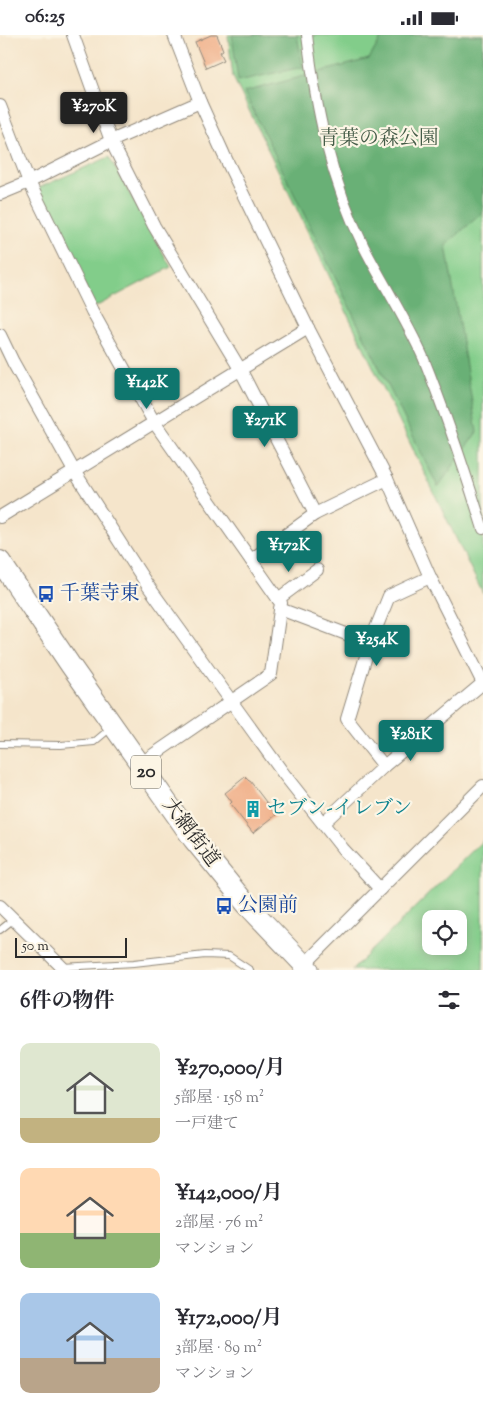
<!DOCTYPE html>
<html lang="ja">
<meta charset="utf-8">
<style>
:root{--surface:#fff;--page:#f2f2f3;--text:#2b2b33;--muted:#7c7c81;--accent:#0f766e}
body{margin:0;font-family:"Sorts Mill Goudy","Noto Serif JP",serif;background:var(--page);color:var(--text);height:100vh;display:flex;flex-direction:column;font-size:19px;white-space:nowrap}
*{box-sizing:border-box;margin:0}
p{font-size:16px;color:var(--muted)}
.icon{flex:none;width:28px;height:28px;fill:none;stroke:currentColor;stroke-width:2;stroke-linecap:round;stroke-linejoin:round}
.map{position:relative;height:935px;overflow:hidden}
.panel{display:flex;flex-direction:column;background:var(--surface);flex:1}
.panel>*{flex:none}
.buttons{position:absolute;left:422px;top:875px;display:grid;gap:10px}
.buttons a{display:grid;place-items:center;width:45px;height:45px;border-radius:10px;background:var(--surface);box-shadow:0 2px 12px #0003;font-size:25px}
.scale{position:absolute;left:15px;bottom:12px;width:112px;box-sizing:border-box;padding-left:5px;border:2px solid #2b2b2b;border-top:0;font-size:14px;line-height:18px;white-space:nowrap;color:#2b2b2b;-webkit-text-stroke:4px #fcf5e5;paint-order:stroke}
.price{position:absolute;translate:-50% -42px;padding:0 11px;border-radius:5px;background:var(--accent);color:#fff;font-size:16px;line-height:32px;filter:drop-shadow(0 1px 2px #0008)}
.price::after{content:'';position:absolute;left:50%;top:30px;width:15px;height:11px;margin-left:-8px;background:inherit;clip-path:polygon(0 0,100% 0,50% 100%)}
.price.selected{background:#222;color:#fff}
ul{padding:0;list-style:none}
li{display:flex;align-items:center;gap:15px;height:125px;padding:0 20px}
li span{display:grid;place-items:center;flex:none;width:140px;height:100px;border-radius:10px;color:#555}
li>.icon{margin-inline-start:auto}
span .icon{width:60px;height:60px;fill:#fffc;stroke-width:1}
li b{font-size:21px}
h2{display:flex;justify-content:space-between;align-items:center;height:60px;padding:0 20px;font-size:21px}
.status{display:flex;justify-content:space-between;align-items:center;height:35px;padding:0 25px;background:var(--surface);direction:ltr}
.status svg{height:14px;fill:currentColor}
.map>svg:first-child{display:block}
.green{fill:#82cd8a;stroke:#567c5a;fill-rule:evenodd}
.forest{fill:#69b076;stroke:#4a6e50}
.building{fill:#f0ad86}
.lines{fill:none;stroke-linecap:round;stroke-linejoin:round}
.service-casing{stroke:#90887b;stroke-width:8}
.pedestrian-casing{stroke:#90887b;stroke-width:12}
.minor-casing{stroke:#90887b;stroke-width:14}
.primary-casing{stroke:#90887b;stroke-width:22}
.service{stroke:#fff;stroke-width:6}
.pedestrian{stroke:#fff;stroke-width:10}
.minor{stroke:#fff;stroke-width:12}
.primary{stroke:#fff;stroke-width:20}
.labels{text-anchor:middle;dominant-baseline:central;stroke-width:4.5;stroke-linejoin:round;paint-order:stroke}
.shield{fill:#fcf5e5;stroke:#6a6863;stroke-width:1}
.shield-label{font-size:19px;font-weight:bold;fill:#2b2b2b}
.park-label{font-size:20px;fill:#455c48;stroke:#fcf5e5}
.transit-label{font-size:20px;fill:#164399;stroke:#fcf5e5;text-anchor:start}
.culture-label{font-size:20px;fill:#0d838f;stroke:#fcf5e5;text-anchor:start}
.street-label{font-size:20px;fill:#2b2b2b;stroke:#fcf5e5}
</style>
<div class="status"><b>06:25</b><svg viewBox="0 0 49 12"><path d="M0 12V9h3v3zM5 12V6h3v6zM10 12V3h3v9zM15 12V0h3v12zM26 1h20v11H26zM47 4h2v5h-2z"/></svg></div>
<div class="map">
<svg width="483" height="935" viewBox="0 0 483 935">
<rect width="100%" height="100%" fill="#fcf5e5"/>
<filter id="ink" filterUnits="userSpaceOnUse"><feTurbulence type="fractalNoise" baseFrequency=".02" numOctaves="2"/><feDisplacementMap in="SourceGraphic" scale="10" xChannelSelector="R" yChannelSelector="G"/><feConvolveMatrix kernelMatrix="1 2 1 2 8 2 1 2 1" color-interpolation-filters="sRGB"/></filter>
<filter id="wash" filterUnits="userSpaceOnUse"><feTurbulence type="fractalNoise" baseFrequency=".0096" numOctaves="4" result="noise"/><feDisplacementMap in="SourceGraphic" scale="20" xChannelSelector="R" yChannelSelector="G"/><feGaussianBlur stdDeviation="1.12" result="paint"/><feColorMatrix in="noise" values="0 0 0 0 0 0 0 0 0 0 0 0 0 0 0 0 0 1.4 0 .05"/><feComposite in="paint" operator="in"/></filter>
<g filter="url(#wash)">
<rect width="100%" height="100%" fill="#f5e5cb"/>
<!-- green -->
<g class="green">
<polygon points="228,0 483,0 483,559 233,42"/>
<polygon points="109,122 171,232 95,272 36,154"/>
<path d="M483 805V935H352ZM431 884H459V911H431Z"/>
</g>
<!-- forest -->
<g class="forest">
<polygon points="232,0 297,0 303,32 238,46"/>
<polygon points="383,0 483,0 483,177 446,210 477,397 438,452 244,57 369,24"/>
</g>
<g id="blocks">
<!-- building -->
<g class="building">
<polygon points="211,0 217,0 223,15 220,17 224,25 206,33 195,7"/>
<polygon points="245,742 249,746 250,746 276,780 253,798 230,769 232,767 225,758"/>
</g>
</g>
</g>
<g filter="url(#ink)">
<use href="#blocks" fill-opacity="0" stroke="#90887b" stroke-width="1"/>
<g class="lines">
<!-- service casing -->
<g class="service-casing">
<g id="service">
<polyline points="0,709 61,710 94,707 112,692"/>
<polyline points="0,895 14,884"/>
<polyline points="62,932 134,928 205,920 229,921 250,935"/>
</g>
</g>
<!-- pedestrian casing -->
<g class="pedestrian-casing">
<path id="pedestrian" d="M307 0C316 74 330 144 364 212 383 249 406 284 423 322 446 379 465 436 483 494"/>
</g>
<!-- minor casing -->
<g class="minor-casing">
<g id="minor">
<polyline points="73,0 111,106 154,191 240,334 315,479"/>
<polyline points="174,0 200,67 224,120 308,293 387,444 430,542 483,648"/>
<polyline points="0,71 29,147 92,276 127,339 154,387 281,568 271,639 140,729"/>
<polyline points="0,159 29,147 111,106 200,67"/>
<polyline points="0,300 13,327 74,436 146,548 283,738 343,814 380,854"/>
<polyline points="0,482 308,293"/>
<polyline points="251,525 315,479 387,444"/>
<polyline points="278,564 317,535"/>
<polyline points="280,574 370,608"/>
<polyline points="384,731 347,684 370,608 389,561 430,542"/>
<polyline points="323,788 384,731 483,648"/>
<polyline points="0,871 62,932 63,935"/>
<polyline points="304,930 483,751"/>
</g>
</g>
<!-- primary casing -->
<g class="primary-casing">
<polyline id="primary" points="0,526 71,631 193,804 247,870 309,935"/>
</g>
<!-- service -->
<use href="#service" class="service"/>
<!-- pedestrian -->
<use href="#pedestrian" class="pedestrian"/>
<!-- minor -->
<use href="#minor" class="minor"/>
<!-- primary -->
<use href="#primary" class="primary"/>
</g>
</g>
<!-- icons -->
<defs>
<g id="bus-bare" transform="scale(1.35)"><path d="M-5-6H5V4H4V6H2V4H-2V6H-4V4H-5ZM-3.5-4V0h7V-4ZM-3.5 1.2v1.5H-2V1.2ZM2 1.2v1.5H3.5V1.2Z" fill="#1a4fb4" stroke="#fcf5e5" stroke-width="2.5" paint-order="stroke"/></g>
<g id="building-bare" transform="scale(1.35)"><path d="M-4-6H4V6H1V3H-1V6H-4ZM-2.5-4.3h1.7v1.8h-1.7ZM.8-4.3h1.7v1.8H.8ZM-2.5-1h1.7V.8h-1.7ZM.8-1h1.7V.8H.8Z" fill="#0f9aa8" stroke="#fcf5e5" stroke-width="2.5" paint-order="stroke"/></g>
</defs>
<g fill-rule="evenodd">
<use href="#bus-bare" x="46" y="559"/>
<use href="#building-bare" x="253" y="774"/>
<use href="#bus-bare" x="224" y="871"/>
</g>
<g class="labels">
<!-- shield labels -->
<rect class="shield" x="131" y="720.5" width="30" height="33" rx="4"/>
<g class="shield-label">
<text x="146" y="737">20</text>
</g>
<!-- park labels -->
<g class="park-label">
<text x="379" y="104">青葉の森公園</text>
</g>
<!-- transit labels -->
<g class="transit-label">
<text x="60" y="559">千葉寺東</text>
<text x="238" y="871">公園前</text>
</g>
<!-- culture labels -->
<g class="culture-label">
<text x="267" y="774">セブン-イレブン</text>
</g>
<!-- street labels -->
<g class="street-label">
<text transform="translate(190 798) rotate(53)">大網街道</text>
</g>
</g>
</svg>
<div class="buttons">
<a><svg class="icon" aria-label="locate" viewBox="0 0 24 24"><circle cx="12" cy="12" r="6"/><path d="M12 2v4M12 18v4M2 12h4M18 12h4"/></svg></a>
</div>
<div class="scale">50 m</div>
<b class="price selected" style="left:94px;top:99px">¥270K</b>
<b class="price" style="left:147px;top:375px">¥142K</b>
<b class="price" style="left:265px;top:413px">¥271K</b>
<b class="price" style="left:289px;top:538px">¥172K</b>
<b class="price" style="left:377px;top:632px">¥254K</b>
<b class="price" style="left:411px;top:727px">¥281K</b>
</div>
<section class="panel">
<h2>6件の物件<svg class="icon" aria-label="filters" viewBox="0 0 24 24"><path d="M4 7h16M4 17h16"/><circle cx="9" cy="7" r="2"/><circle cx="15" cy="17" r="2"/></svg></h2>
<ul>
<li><span style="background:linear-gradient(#dfe7d0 75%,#c2b280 0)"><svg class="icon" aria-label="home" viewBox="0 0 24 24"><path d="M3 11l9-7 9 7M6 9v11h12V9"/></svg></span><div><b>¥270,000/月</b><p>5部屋 · 158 m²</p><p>一戸建て</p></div></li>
<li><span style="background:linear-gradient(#ffd9b3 65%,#8fb573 0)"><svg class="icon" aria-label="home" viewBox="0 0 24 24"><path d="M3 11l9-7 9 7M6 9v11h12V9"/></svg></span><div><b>¥142,000/月</b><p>2部屋 · 76 m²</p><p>マンション</p></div></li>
<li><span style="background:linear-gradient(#a9c7e8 65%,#b9a48a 0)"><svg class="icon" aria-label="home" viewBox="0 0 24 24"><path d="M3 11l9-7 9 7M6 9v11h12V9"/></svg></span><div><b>¥172,000/月</b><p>3部屋 · 89 m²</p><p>マンション</p></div></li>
</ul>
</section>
